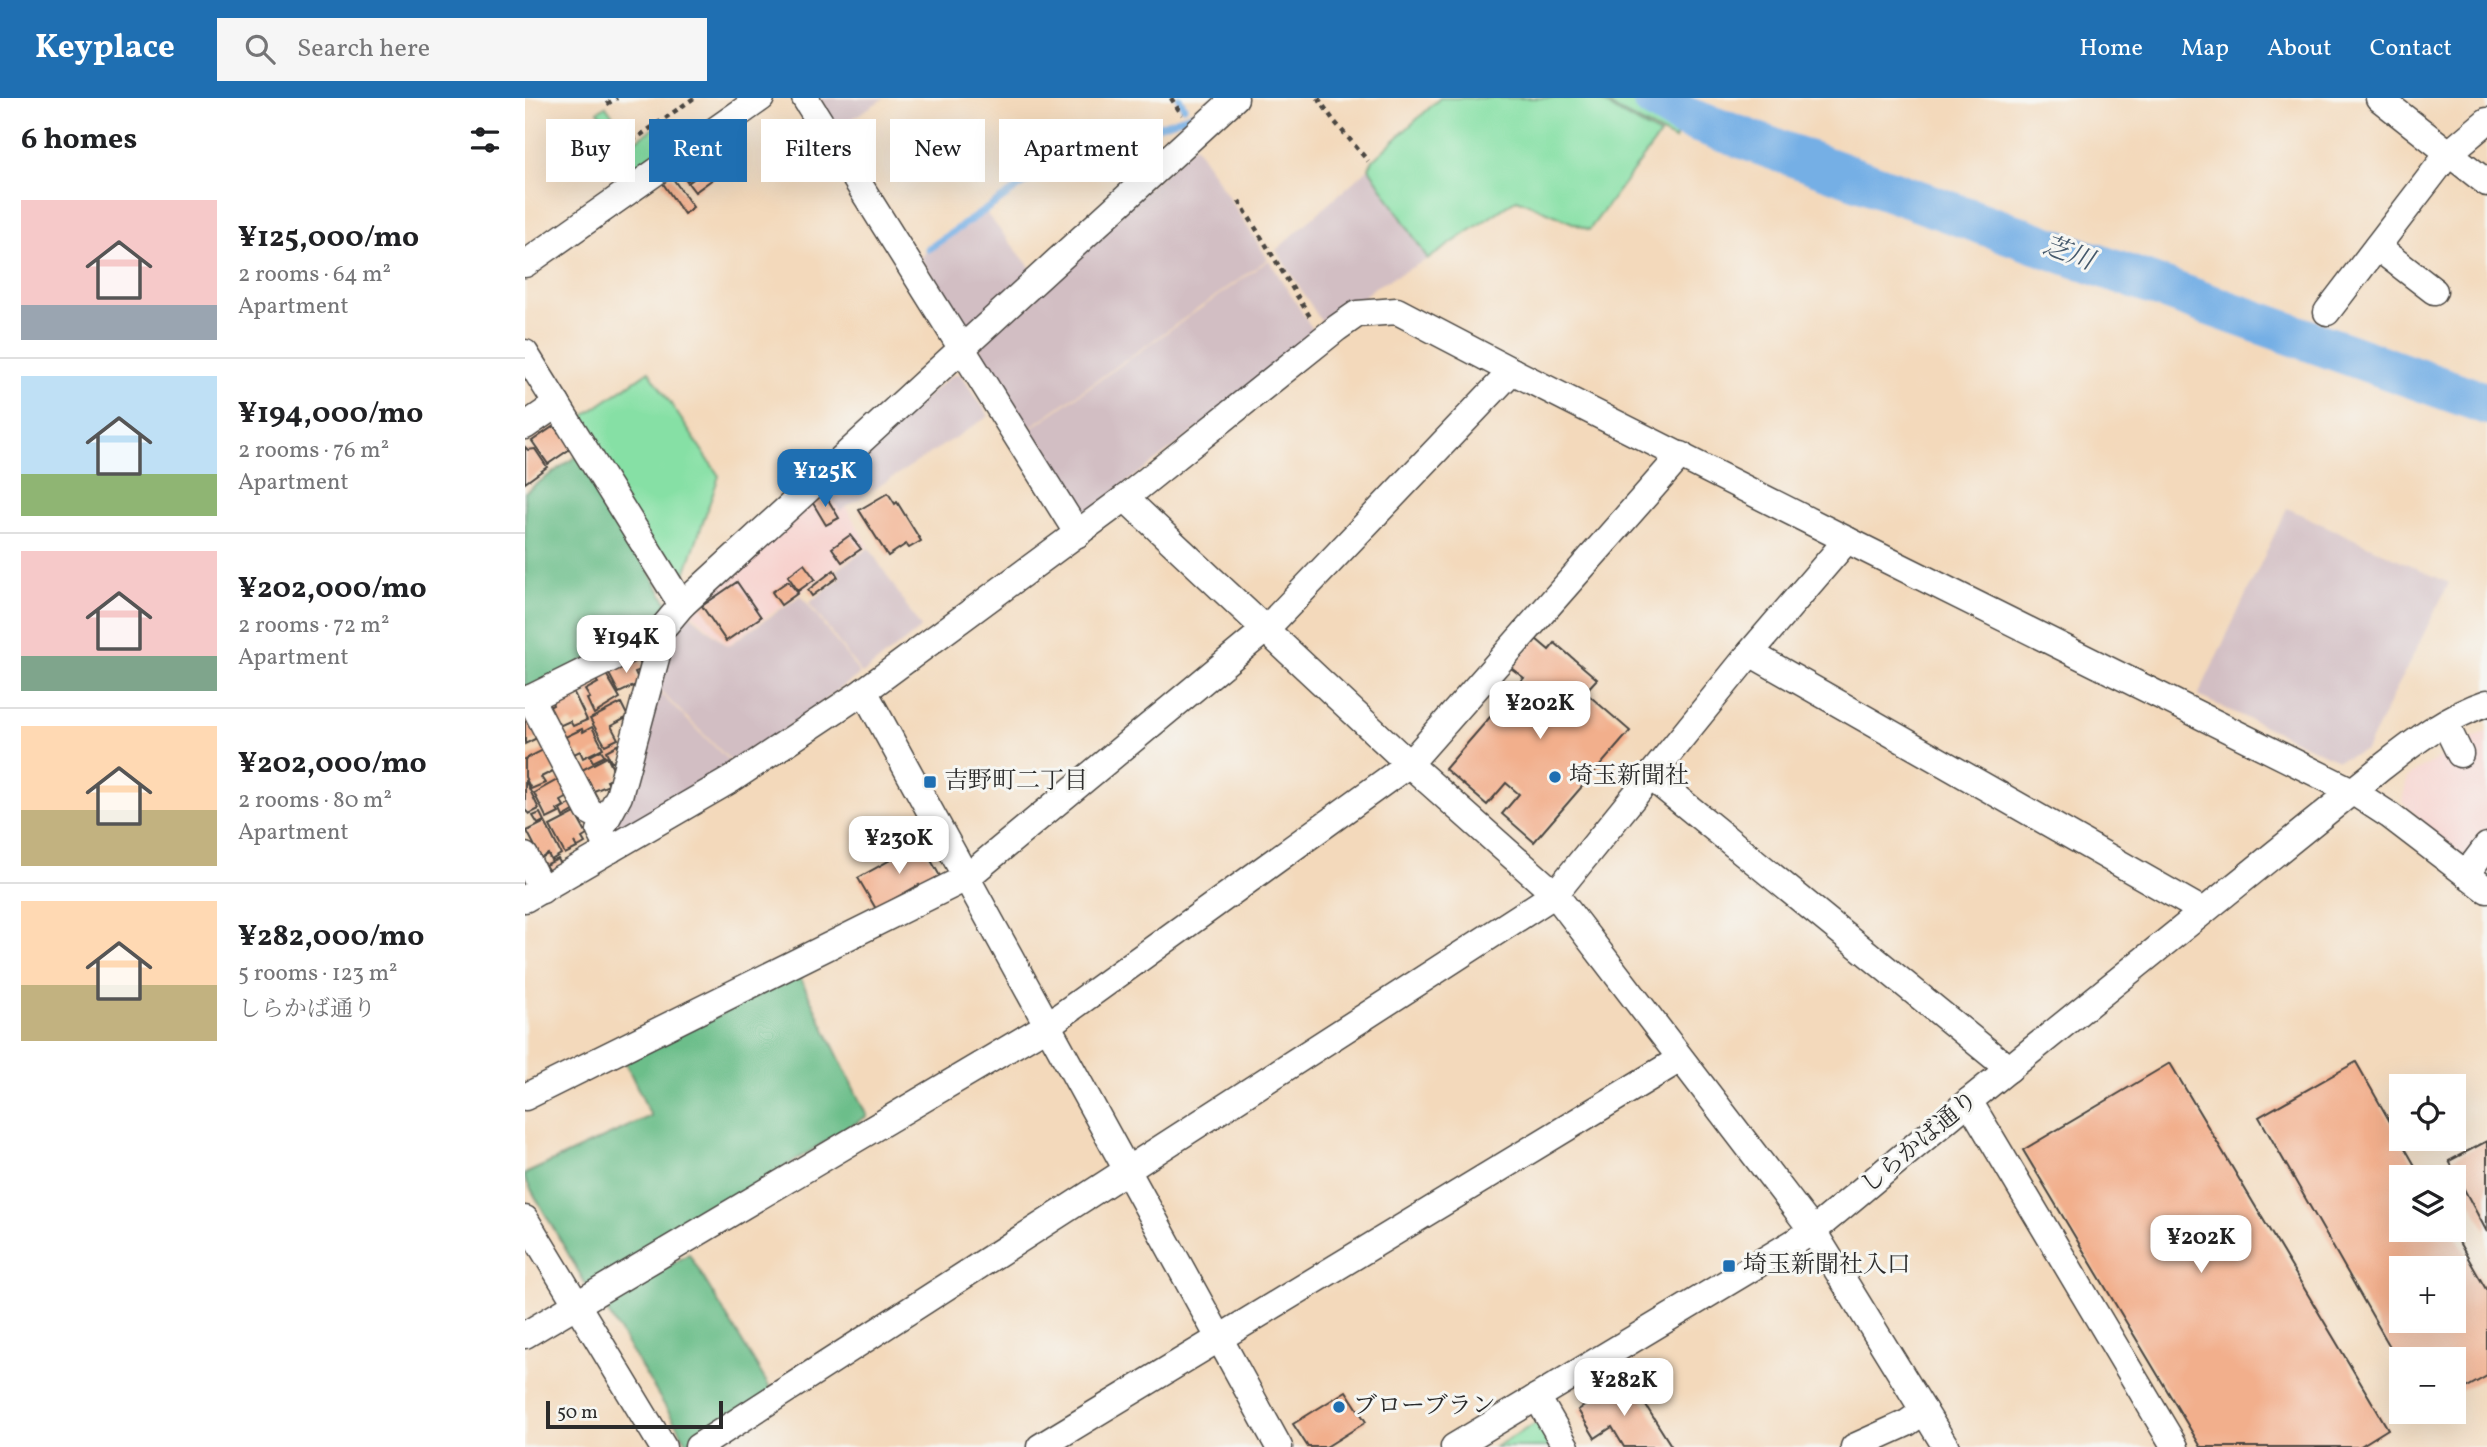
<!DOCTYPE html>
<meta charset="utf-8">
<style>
:root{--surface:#fff;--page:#f6f6f6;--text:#202124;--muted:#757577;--line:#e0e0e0;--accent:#1f6fb2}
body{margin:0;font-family:Vollkorn,"Noto Serif JP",serif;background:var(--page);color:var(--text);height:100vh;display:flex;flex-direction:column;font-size:26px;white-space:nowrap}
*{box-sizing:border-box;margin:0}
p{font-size:23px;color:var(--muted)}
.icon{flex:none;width:38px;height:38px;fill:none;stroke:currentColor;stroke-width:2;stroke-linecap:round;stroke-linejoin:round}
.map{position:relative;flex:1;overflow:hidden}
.side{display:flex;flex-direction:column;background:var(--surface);width:525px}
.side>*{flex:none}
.hud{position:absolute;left:21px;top:21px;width:665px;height:63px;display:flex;gap:14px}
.fabs{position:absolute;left:1864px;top:976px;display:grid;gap:14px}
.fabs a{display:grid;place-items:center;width:77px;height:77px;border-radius:0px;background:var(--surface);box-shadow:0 7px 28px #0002;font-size:35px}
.scale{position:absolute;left:21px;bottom:18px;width:177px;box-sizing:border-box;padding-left:7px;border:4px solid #2b2b2b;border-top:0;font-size:19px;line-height:24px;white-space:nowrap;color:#2b2b2b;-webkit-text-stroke:5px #f6f6f2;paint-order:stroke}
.price{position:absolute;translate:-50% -60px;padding:0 16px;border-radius:14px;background:#fff;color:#222;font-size:23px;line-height:46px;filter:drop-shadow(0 2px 4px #0008)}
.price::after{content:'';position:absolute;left:50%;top:42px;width:21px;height:16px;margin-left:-10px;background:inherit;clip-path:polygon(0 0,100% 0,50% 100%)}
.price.active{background:var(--accent);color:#fff}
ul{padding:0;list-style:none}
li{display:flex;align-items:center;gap:21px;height:175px;padding:0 21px}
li+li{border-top:2px solid var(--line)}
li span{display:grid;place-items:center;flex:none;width:196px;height:140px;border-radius:0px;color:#555}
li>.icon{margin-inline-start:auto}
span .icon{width:84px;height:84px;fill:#fffc;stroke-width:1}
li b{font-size:30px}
h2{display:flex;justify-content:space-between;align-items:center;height:84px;padding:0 21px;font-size:30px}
.chip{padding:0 24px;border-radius:0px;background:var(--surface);box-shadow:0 7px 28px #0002;font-size:24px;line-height:63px}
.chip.active{background:var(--accent);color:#fff}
header{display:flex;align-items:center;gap:42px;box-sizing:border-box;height:98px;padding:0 35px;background:var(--accent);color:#fff}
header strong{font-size:33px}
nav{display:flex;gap:38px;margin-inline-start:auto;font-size:24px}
.search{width:490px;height:63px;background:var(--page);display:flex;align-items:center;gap:18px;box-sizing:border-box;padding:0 24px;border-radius:0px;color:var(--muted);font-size:26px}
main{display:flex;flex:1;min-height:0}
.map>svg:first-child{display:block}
.built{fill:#f7d0cc}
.industrial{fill:#d2bec3}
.green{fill:#86e0a5;stroke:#588668;stroke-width:2}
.forest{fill:#6cbe8a;stroke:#4c745a;stroke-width:2}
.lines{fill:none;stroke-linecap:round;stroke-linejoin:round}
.stream{stroke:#75afe5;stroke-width:7}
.river{stroke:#75afe5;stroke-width:42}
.building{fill:#f2af8c;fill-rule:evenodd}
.minor-casing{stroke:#494541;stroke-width:29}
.path{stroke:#494541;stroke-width:4.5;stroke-dasharray:5 5;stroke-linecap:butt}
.minor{stroke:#fff;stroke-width:26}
.poi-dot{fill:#1f6fb2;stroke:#f6f6f2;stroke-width:2.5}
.labels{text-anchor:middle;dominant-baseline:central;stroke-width:6;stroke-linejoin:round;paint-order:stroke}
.poi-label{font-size:24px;fill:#2b2b2b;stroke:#f6f6f2;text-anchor:start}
.street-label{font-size:24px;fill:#2b2b2b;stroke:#f6f6f2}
.water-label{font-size:26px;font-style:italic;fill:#45596c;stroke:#f6f6f2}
</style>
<header>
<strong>Keyplace</strong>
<div class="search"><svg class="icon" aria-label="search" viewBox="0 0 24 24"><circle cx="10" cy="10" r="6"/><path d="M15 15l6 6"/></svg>Search here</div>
<nav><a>Home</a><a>Map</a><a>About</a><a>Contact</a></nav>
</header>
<main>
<section class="side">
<h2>6 homes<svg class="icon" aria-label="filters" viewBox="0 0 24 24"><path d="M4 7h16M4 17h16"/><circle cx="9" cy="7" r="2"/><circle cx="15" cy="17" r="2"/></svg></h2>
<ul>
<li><span style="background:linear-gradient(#f6c9c9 75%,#9aa5b1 0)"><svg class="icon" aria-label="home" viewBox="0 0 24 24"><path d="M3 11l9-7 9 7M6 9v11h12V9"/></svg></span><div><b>¥125,000/mo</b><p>2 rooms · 64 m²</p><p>Apartment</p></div></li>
<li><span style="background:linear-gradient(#bfe0f5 70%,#8fb573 0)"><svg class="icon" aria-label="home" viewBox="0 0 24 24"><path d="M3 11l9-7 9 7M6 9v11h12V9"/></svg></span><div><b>¥194,000/mo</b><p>2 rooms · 76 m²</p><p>Apartment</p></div></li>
<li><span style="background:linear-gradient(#f6c9c9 75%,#7fa58c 0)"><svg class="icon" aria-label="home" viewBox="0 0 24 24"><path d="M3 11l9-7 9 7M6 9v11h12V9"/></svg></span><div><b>¥202,000/mo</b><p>2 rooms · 72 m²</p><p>Apartment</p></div></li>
<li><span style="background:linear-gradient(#ffd9b3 60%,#c2b280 0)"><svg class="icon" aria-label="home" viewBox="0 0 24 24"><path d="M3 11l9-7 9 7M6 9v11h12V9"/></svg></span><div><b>¥202,000/mo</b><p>2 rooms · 80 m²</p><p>Apartment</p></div></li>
<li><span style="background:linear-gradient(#ffd9b3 60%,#c2b280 0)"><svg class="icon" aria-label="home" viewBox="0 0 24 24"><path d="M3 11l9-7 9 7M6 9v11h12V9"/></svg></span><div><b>¥282,000/mo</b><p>5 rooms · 123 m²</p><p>しらかば通り</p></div></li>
</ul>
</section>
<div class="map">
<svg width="1962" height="1349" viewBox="0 0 1962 1349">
<rect width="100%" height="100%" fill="#f6f6f2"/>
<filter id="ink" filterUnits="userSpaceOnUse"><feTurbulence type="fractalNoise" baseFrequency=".0143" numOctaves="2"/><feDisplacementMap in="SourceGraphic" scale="14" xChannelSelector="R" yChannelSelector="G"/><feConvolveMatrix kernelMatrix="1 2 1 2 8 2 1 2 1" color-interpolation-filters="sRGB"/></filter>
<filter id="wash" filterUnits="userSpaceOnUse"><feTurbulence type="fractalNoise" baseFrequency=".00686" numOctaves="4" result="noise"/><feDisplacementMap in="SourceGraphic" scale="28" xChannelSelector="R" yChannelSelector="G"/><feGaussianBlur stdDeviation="1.57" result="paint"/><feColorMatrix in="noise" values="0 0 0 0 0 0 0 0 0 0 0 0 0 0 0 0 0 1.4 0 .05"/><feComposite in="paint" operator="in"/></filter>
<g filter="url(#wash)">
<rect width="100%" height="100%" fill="#f3d9bb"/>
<!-- built -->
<g class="built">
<polygon points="296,386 315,413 321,409 344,448 294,481 203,547 163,512"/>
<polygon points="1962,634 1962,774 1920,745 1877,704 1882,679 1940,644"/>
</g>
<!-- industrial -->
<g class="industrial">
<polygon points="294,0 359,0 312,31"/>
<polygon points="670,47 743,161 503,331 455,257 456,245"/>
<polygon points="844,70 903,161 850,189 801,231 751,152"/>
<polygon points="461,115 510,175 446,232 438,230 395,159"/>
<polygon points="744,162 793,240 564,413 552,411 504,332"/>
<polygon points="435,276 464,318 315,413 296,386 426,278"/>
<polygon points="1762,410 1924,485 1841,652 1813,662 1673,598"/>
<polygon points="344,450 396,530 337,576 284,505 316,480 311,472"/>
<polygon points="276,497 335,576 211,668 131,589 148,536 163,515 203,548"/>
<polygon points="131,591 209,668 86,739"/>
</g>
<!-- green -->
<g class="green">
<polygon points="915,0 1072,0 1094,15 1135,37 1064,132 992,101 903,161 844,70 848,62"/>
<polygon points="1075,0 1107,0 1155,23 1150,42 1094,13"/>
<polygon points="81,8 107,45 142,21 160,46 117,76 73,13"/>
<polygon points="124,273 194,378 154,493 50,324"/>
<polygon points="1011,1325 1021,1326 1034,1349 970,1349"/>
</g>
<!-- forest -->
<g class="forest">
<polygon points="56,355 145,510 97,542 0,594 0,394"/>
<polygon points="274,877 342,1018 63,1190 0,1081 0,1076 126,1018 100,964"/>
<polygon points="164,1156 248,1295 163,1346 79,1208"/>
</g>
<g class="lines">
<!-- stream -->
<g class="stream">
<polyline points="654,0 659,9"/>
<polyline points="403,151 535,61 678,13 682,10"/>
</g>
<!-- river -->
<polyline class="river" points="1128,0 1159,19 1962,306"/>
</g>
<g id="blocks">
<!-- building -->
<g class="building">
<polygon points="188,46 196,57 162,83 154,72"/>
<polygon points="201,58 207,67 170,94 163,85"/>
<polygon points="146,78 168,109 159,116 137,84"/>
<polygon points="29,328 33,334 36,331 48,349 23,366 7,343"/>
<polygon points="0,349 3,352 10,351 22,369 0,385"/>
<polygon points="299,395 314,420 301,427 286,402"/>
<polygon points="363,395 370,406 372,404 396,443 384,450 381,446 363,458 334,412"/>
<polygon points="325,437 336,451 317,464 307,450"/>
<polygon points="279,466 290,481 273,493 263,478"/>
<polygon points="309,472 313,479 287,498 283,492"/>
<polygon points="263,483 273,495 256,507 247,494"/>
<polygon points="212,484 236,519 201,543 177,508"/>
<polygon points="1011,541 1024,552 1030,545 1072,581 1060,594 1105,633 1009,744 977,716 994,696 981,685 962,707 920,671 999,580 986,570"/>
<polygon points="112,559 118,571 110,574 115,585 94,595 84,576 90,573 89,571"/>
<polygon points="81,576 95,600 69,616 62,601 65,600 60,592 73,585 70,581"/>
<polygon points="48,593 62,622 48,628 45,623 34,628 24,609 28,607 27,604"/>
<polygon points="96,605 103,619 86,628 93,641 80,647 65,621"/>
<polygon points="3,622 12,640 0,646 0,624"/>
<polygon points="67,629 78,650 58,660 55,653 45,658 36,641 57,631 58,634"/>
<polygon points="94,646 99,657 86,664 81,653"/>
<polygon points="20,651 30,672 16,679 20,685 6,691 0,679 0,661"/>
<polygon points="76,652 80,658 68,664 65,658"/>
<polygon points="82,659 92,679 82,683 84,687 64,695 53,674"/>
<polygon points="36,680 45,698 36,703 39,708 32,712 34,715 22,721 9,695"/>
<polygon points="0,682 14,711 4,716 0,712"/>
<polygon points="49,704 52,711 38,719 35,712"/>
<polygon points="15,715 19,723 13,726 8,718"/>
<polygon points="50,715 62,737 57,740 60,745 53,749 49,744 52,750 40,756 25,728"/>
<polygon points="20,724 36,756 26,762 23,756 16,760 2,733"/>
<polygon points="396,745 415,778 395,789 394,787 351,811 333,780"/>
<polygon points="33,761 37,768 25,775 20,767"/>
<path d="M1831 964 1897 1080H1876V1132H1927L1962 1193V1278L1928 1297V1262H1876V1268L1734 1019ZM1876 1171H1928V1223H1876Z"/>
<polygon points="1645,965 1863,1331 1834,1349 1676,1349 1498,1052"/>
<polygon points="1962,1043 1962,1134 1924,1063"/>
<polygon points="1104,1281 1147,1349 1099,1349 1087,1329 1070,1340 1053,1312"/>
<polygon points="821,1293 841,1324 801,1349 783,1349 768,1326"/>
</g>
</g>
</g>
<g filter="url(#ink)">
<use href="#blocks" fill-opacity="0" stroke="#494541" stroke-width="2"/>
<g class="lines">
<!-- minor casing -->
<g class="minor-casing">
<g id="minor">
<polyline points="280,0 553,436"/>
<polyline points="1854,0 1962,85"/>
<polyline points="1852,149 1909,193"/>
<polyline points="0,166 236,0"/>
<polyline points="1802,214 1923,56 1962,23"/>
<polyline points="0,255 157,507"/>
<polyline points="0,328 32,306"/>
<polyline points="600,400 884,666 1030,796 1288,1133 1421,1349"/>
<polyline points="1225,555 1678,813"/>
<polyline points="339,593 754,1349"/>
<polyline points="5,600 64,713 81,722"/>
<polyline points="0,603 131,538 157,507 710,0"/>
<polyline points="1920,625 1935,656"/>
<polyline points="1125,678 1484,971"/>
<polyline points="85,752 75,733 94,698 134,549 131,538"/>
<polyline points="0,758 17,792"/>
<polyline points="1941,776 1962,748"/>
<polyline points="0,801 207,681 339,593 600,400 812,230 832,216 872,213 987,273 1322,442 1827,693 1864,717 1962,792"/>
<polyline points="0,999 441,780 741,531 987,273"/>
<polyline points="1444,1003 1650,1349"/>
<polyline points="0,1121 138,1349"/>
<polyline points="0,1237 523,927 884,666 1156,357"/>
<polyline points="1012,1299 1041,1349"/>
<polyline points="173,1349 1030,796 1225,555 1322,442"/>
<polyline points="515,1349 1155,961"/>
<path d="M929 1349 1288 1133 1444 1003 1856 670C1888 645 1922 618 1962 605"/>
<polyline points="1329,1349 1382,1325 1399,1313"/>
</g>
</g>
<!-- path -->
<g class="path">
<polyline points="646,0 657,17"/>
<polyline points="793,0 809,23 843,63"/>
<polyline points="82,6 92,0"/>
<polyline points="107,43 169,0"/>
<polyline points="714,103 787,222"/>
</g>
<!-- minor -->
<use href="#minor" class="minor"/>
</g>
</g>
<!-- markers -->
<g class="poi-dot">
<circle cx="1030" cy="679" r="7"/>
<rect x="398" y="677" width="14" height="14" rx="3.5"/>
<rect x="1197" y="1161" width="14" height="14" rx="3.5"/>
<circle cx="814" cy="1309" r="7"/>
</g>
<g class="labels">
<!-- poi labels -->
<g class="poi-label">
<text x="1044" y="679">埼玉新聞社</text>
<text x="419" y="684">吉野町二丁目</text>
<text x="1218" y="1168">埼玉新聞社入口</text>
<text x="828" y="1309">ブローブラン</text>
</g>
<!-- street labels -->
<g class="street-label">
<text transform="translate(1395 1045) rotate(-40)">しらかば通り</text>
</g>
<!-- water labels -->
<g class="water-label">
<text transform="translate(1543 156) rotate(20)">芝川</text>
</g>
</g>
</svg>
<div class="fabs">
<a><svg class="icon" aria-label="locate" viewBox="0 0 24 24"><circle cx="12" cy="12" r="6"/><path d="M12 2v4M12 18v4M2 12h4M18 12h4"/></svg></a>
<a><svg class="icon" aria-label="layers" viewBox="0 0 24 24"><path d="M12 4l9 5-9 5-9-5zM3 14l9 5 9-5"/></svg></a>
<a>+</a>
<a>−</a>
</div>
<div class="scale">50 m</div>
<b class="price active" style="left:300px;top:411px">¥125K</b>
<b class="price" style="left:101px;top:577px">¥194K</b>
<b class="price" style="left:1015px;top:643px">¥202K</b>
<b class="price" style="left:374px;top:778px">¥230K</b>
<b class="price" style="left:1676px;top:1177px">¥202K</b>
<b class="price" style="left:1099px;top:1320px">¥282K</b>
<div class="hud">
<a class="chip">Buy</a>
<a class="chip active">Rent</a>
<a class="chip">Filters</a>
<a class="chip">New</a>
<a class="chip">Apartment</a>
</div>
</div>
</main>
